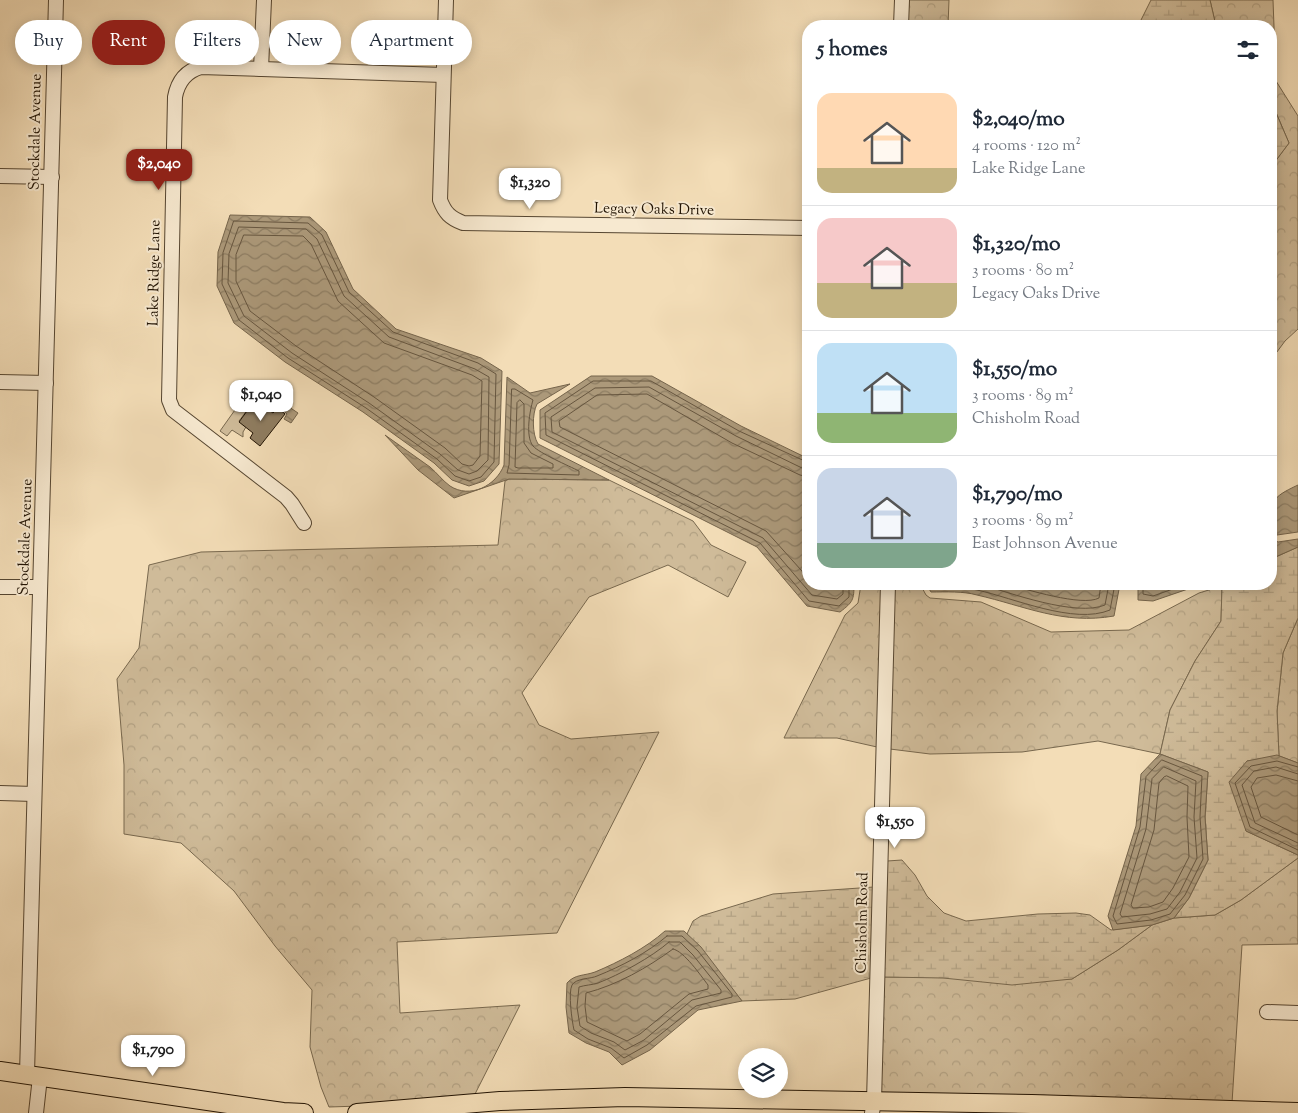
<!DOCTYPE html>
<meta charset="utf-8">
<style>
:root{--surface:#fff;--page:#f6f6f7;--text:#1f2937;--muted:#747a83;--line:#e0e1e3;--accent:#8f2418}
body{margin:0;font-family:"Sorts Mill Goudy",serif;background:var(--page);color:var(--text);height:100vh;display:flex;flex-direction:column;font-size:19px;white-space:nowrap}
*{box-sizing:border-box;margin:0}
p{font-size:16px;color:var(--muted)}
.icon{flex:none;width:28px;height:28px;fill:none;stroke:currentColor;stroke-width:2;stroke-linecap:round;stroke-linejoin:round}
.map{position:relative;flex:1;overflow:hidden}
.drawer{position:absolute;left:802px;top:20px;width:475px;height:570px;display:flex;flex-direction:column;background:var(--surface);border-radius:20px;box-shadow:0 2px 12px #0003}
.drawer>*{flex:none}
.banner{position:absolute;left:15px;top:20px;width:475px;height:45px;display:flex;gap:10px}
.buttons{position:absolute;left:738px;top:1048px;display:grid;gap:10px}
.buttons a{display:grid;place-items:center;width:50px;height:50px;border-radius:50%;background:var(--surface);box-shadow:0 2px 12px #0003;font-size:25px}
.price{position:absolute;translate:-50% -42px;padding:0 11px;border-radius:10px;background:#fff;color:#222;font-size:16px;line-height:32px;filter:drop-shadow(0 1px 2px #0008)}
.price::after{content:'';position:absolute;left:50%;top:30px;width:15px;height:11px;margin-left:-8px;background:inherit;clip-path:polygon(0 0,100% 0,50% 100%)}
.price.active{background:var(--accent);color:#fff}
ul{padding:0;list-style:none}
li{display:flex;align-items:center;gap:15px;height:125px;padding:0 15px}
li+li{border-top:1px solid var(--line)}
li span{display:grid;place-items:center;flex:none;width:140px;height:100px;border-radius:15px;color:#555}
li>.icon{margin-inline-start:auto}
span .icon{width:60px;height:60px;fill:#fffc;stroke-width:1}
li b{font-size:21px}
h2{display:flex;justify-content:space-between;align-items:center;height:60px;padding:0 15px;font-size:21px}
.chip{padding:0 18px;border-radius:22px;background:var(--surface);box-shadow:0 2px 12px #0003;font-size:18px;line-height:45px}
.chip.active{background:var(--accent);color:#fff}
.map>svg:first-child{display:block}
.grass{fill:#cfbb99;stroke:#78684e}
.forest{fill:url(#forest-crowns);stroke:#78684e}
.wetland{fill:url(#wetland-marsh);stroke:#78684e}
.water{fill:url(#water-waves);stroke:#75644b}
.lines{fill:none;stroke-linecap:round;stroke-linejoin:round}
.shore{stroke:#67563f;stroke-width:1}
.building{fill:#8f7d61;stroke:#221404}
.minor-casing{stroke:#564631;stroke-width:16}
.major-casing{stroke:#221404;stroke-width:20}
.minor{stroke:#f7e9d0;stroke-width:14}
.major{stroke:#f3ddb7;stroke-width:18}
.labels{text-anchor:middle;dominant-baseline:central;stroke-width:4;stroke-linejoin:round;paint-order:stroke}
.street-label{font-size:15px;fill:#221404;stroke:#f7e9d0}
</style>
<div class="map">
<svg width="1298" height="1113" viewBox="0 0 1298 1113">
<defs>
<pattern id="forest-crowns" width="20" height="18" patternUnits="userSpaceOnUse" patternTransform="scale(1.25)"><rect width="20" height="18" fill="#cfbb99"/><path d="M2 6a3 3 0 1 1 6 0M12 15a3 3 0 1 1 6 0" fill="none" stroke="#b1a082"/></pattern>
<pattern id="wetland-marsh" width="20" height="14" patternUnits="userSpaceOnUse" patternTransform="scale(1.25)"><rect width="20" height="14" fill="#cfbb99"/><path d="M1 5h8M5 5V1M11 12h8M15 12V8" fill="none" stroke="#b1a082"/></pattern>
<pattern id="water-waves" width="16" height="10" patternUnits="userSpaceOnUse" patternTransform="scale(1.25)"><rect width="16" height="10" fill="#ac997a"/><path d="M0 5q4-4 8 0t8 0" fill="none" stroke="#8c7c62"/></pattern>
</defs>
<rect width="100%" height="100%" fill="#f3ddb7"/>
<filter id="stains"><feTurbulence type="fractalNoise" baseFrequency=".004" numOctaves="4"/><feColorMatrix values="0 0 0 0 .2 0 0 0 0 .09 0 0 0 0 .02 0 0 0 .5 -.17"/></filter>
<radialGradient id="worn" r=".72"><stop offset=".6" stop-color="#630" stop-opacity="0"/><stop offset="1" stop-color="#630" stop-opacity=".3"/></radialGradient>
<!-- grass -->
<polygon class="grass" points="247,393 251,396 245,398 243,402 246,405 251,405 239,421 246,427 243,432 243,437 232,430 227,436 220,431"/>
<!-- forest -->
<g class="forest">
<polygon points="909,0 949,0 948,26 908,26"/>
<polygon points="1210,0 1273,0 1276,81 1298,116 1298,329 1285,341 1271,360 1271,167 1289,143 1271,101 1271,26 1216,26"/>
<polygon points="509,479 609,480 693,521 711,545 746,562 728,597 668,565 589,597 522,693 539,725 571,739 659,732 557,933 397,942 400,1013 520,1005 474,1096 446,1098 444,1096 441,1099 360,1106 329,1107 321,1087 310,1047 312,990 275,946 234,891 181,843 124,834 124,765 117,679 139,648 149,565 201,552 498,545 505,481"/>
<polygon points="861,584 881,584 877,747 837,738 784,738 845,615 858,603"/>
<polygon points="894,584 920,584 926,595 930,598 981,602 1051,632 1129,630 1199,593 1222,586 1221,621 1195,661 1170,710 1160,754 1098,741 1022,752 930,754 890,749"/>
<polygon points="1298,618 1298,763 1279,756 1277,712 1283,653"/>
<polygon points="1298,858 1298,944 1242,945 1232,1103 881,1094 884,977 1072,979 1118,950 1152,925 1174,918 1215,915 1241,900"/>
</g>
<!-- wetland -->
<g class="wetland">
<polygon points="1151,0 1210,0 1216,26 1138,26"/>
<polygon points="1271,101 1289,143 1271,167"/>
<polygon points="1298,547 1298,618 1283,653 1277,711 1279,756 1247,761 1246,831 1298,855 1298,858 1241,900 1215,915 1174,918 1189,898 1208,860 1205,817 1208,772 1160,754 1170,710 1195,661 1221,621 1222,586 1228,584 1271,584 1271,559"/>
<polygon points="902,860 915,875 927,896 944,913 966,921 1038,914 1076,913 1090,915 1111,930 1152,925 1118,950 1072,979 1012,985 943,978 884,977 887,861"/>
<polygon points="874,887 871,978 795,999 742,1001 687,934 693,921 701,916 773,894"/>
</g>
<!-- water -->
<g class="water">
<polygon points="230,215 310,217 326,232 353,289 396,329 481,358 502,371 499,464 484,481 469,486 452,480 434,463 363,412 285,362 234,323 217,286 218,252"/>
<path d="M591 376H652L741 426 809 459V584H854C854 600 853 602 840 612L807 606 757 547 540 438V410Z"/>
<path d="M507 377 530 393 570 384 537 404C532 414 532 434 538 444L609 480 509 479 454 498 418 470 385 435C400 446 415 456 430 467 437 473 443 481 450 486 470 499 496 486 504 465Z"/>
<polygon points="258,386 298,413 291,423 284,419 287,414 279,407 267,404 253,393"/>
<path d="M1298 485V532L1277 535 1271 530C1271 501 1270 498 1298 485Z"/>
<polygon points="1271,538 1278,542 1298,539 1298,547 1271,559"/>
<path d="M926 584H1120L1114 616C1063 625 1025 606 977 595 963 591 946 592 931 592Z"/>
<polygon points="1138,584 1211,584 1188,589 1153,601 1138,600"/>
<polygon points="1160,754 1208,772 1205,817 1208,860 1189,898 1174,918 1152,925 1113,930 1108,916 1136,826 1141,774"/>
<polygon points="1277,755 1298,763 1298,855 1246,831 1229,782 1247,761"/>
<path d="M665 931H684L701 947 742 1001 698 1010 650 1050 622 1065 609 1052 586 1043 569 1033 566 1007 567 983C575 974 584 976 595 972 619 962 646 948 665 931Z"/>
</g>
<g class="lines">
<!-- shore -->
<g class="shore">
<polygon points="234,221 308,223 322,235 349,292 393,332 478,363 496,374 494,462 481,477 469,481 455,476 437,459 366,408 288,358 239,320 222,284 223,253"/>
<polygon points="239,227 306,229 317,239 344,296 389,337 475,369 489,377 488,460 477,471 469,474 458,470 440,454 369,403 292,353 244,316 228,283 229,254"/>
<polygon points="244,235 303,236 311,244 338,301 384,343 472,375 482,381 480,456 473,465 469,466 462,464 445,448 374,397 296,346 250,311 236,281 236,255"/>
<path d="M512 389H515L533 400C530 410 525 436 533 446 539 453 569 466 579 471V475L507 473 509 465Z"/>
<polygon points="520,400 524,404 524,443 531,453 553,464 553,468 518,468 515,467 517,403"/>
<polyline points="809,463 739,431 651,381 593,381 545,413 546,435 760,543 809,601 839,606 849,597 849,584"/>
<polyline points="809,469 802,468 736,436 649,387 595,388 551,417 552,432 763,538 812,595 837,599 843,594 843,584"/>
<polyline points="809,477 800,475 732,443 647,394 597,395 559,421 560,427 766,531 801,570 809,580"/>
<path d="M932 584 935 587C949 588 964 587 977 590 1014 598 1074 625 1110 610L1115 584"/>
<path d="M980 584C1010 593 1076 617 1105 605L1109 584"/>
<path d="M1006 584C1026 589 1082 607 1099 598L1101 584"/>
<polyline points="1143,584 1143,594 1153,596 1187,584"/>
<polygon points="1162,760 1202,776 1200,817 1203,859 1185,895 1170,914 1151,920 1117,924 1113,916 1140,827 1146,777"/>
<polygon points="1164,767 1196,781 1194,817 1197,858 1180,892 1167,909 1150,914 1122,917 1120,914 1146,829 1152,779"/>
<polyline points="1298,767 1277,761 1251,766 1235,783 1250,827 1298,850"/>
<polyline points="1298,774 1276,767 1254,771 1242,785 1255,823 1298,843"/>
<polygon points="1167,776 1188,786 1187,817 1189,857 1173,888 1163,902 1149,907 1133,908 1131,905 1154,830 1159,783 1164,777"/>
<polyline points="1298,781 1276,775 1257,778 1251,787 1261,817 1298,835"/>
<path d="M667 936H682L698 951 732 994V997L696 1006 647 1045 624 1058 611 1048 588 1039 574 1030C572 1021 568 993 572 985 576 978 591 979 597 976 622 966 647 953 667 936Z"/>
<path d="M669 942H680L693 955 721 990V993L692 1000 644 1040 625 1050 614 1042 591 1033 580 1026 577 1007 579 987C585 985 592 985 598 983 619 975 652 957 669 942Z"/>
<path d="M673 949C684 951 701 976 708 985V989L689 994 640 1034 627 1041 587 1022 585 1006 586 993C617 985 647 968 673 949Z"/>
</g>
</g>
<!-- building -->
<polygon class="building" points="255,400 273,413 278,408 285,414 260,446 250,438 253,433 239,422"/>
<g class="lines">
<!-- minor casing -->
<g class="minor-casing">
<g id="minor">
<path d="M446 0 440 200C445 213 450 218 463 223L809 228"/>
<polyline points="901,26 902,0"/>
<polyline points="261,69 264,0"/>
<polyline points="0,176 52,177"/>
<polyline points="0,382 46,383"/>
<path d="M304 523 292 504 286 497 173 410 169 400 175 97C178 81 186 71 201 67L443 75"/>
<polyline points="0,587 40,587"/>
<polyline points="0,793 34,794"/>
<polyline points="1267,1012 1298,1013"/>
<polyline points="27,1074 56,0"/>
<polyline points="36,1113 40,1077"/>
<polyline points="872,1113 874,1101 888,584"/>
</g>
</g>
<!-- major casing -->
<g class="major-casing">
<g id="major">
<polyline points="0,1071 283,1112 304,1113"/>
<polyline points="357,1113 500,1101 625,1097 1032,1104 1298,1112"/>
</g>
</g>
<!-- minor -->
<use href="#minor" class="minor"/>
<!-- major -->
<use href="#major" class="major"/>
</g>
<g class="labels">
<!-- street labels -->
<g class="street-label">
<text transform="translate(36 132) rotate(-89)">Stockdale Avenue</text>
<text transform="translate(654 210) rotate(1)">Legacy Oaks Drive</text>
<text transform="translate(155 273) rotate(-89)">Lake Ridge Lane</text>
<text transform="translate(26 537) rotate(-88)">Stockdale Avenue</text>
<text transform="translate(863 923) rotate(-89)">Chisholm Road</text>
</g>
</g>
<rect width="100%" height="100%" filter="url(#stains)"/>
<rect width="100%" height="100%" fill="url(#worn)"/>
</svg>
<div class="buttons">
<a><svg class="icon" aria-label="layers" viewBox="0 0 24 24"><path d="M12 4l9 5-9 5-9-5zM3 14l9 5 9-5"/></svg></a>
</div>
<b class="price active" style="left:159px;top:191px">$2,040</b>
<b class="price" style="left:530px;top:210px">$1,320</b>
<b class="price" style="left:261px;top:422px">$1,040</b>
<b class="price" style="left:895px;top:849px">$1,550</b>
<b class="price" style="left:153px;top:1077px">$1,790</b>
<div class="banner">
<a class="chip">Buy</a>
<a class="chip active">Rent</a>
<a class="chip">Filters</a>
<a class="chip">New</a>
<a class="chip">Apartment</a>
</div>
<section class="drawer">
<h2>5 homes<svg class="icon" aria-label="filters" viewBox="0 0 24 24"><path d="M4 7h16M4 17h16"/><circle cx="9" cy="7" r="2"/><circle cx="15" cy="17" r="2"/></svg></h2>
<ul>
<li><span style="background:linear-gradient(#ffd9b3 75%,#c2b280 0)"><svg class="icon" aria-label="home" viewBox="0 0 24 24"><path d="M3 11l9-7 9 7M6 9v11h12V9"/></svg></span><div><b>$2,040/mo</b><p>4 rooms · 120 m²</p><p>Lake Ridge Lane</p></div></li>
<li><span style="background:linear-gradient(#f6c9c9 65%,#c2b280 0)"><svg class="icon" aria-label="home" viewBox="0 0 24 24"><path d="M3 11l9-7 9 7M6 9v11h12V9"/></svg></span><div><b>$1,320/mo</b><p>3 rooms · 80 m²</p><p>Legacy Oaks Drive</p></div></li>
<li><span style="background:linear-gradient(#bfe0f5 70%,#8fb573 0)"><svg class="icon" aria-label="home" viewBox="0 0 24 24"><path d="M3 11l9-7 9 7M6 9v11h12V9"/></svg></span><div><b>$1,550/mo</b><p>3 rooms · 89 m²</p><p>Chisholm Road</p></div></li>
<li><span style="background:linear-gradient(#c9d6e8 75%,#7fa58c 0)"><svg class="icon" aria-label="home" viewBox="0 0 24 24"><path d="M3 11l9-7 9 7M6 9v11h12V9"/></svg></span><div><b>$1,790/mo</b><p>3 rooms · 89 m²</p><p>East Johnson Avenue</p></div></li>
</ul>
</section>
</div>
